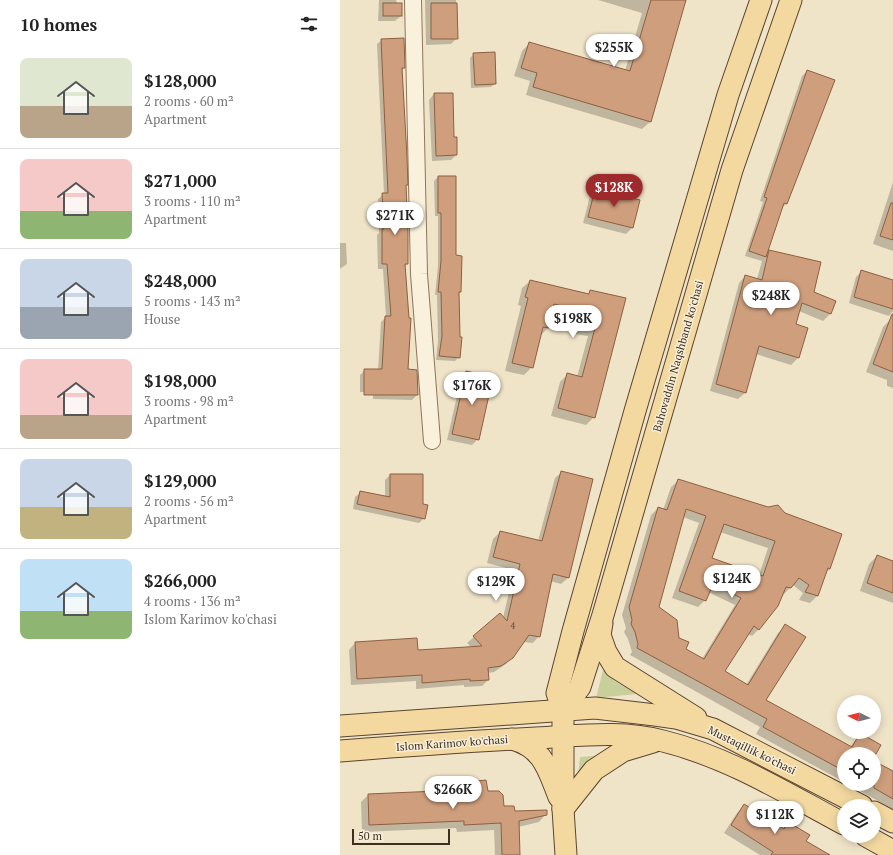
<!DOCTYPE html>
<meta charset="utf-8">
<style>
:root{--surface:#fff;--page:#f6f6f6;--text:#222;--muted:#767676;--line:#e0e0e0;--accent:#9e2a2b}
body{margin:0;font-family:"PT Serif",serif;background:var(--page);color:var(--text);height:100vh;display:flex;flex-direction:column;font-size:15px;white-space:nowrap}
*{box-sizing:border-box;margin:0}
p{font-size:13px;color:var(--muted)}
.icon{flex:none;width:22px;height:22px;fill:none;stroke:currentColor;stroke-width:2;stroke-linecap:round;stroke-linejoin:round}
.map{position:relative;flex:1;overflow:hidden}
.panel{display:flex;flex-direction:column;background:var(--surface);width:340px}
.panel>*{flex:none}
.needle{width:26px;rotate:276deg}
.buttons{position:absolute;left:497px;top:695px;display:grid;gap:8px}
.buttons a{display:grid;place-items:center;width:44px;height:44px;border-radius:50%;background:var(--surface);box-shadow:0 2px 10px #0003;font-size:20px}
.scale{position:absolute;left:12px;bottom:10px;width:98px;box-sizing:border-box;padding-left:4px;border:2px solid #3d2e20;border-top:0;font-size:11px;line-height:14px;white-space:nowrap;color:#3d2e20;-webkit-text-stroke:3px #f7eed8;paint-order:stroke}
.price{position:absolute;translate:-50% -34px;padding:0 9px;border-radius:14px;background:#fff;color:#222;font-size:13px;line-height:26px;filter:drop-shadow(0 1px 2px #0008)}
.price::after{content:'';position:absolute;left:50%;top:24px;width:12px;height:9px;margin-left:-6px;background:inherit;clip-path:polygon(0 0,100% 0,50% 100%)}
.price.active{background:var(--accent);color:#fff}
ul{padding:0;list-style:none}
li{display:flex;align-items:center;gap:12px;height:100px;padding:0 20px}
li+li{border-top:1px solid var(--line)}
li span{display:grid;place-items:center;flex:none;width:112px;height:80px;border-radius:8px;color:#555}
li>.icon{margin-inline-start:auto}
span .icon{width:48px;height:48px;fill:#fffc;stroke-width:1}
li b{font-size:17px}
h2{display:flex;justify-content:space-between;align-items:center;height:48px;padding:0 20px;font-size:17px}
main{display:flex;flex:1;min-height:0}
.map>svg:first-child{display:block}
.green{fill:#c9cf9b}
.shadow{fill:#0003;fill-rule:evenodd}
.building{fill:#cf9f7d;stroke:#8d5f41;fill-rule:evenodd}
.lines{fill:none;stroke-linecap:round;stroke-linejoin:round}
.minor-casing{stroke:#8d765c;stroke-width:18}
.major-casing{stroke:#5b4430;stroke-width:23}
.minor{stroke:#faf1dc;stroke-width:16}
.major{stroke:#f3d9a0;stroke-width:21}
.labels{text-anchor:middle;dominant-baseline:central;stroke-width:3;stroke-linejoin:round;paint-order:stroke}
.number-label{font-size:9px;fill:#624a37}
.street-label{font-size:11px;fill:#3d2e20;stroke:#f7eed8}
</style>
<main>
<section class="panel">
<h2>10 homes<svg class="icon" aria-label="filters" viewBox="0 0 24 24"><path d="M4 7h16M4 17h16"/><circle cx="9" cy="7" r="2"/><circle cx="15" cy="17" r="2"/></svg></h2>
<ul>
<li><span style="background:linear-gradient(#dfe7d0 60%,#b9a48a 0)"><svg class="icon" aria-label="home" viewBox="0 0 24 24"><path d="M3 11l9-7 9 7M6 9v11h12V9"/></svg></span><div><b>$128,000</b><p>2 rooms · 60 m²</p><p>Apartment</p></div></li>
<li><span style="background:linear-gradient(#f6c9c9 65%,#8fb573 0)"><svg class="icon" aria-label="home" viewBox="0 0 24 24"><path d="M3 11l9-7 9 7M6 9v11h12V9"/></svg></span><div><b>$271,000</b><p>3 rooms · 110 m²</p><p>Apartment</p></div></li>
<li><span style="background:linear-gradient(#c9d6e8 60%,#9aa5b1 0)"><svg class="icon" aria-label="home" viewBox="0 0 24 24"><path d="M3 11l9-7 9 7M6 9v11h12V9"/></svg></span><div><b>$248,000</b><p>5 rooms · 143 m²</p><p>House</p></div></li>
<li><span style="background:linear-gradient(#f6c9c9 70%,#b9a48a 0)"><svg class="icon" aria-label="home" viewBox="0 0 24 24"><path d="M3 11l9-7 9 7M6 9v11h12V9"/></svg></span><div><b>$198,000</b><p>3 rooms · 98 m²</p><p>Apartment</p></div></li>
<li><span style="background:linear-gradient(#c9d6e8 60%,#c2b280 0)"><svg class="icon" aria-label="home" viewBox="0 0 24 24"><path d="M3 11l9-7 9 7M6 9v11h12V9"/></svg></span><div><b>$129,000</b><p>2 rooms · 56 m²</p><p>Apartment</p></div></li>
<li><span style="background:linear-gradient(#bfe0f5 65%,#8fb573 0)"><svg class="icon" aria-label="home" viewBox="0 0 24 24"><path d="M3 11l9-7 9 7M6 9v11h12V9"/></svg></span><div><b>$266,000</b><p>4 rooms · 136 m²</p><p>Islom Karimov ko'chasi</p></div></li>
</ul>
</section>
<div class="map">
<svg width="553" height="855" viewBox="0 0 553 855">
<rect width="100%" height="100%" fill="#f0e4c8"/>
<!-- green -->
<g class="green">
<polygon points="263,670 276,682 297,694 256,698"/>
<polygon points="263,755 238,776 240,757"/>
</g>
<!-- shadow -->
<g class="shadow">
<polygon points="39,0 56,0 61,16 55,21 38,21"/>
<polygon points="85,0 116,0 117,38 111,44 86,45"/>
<polygon points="258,0 345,0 310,122 302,129 186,95 190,81 174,76 182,51 190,43 285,71 302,13"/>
<polygon points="42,40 64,68 62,70 67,185 65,186 67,264 64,267 67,370 77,395 72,400 33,399 33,392 20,392 20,375 25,370 38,370 41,322 46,317 43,269 38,269 37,235 39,233 38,199 44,194 37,44"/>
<polygon points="134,54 155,83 151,87 131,88 130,58"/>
<polygon points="467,71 446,204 442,208 427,251 480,263 473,293 495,302 490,314 483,321 459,311 455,325 467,329 458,358 451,365 416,354 405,393 398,399 370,391 399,283 405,276 417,279 422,261 405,256 423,202 420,201 462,76"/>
<polygon points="94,94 113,138 116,155 111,160 92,161 89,100"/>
<polygon points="98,177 115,256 121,256 120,292 118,295 119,357 115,361 96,360 98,340 97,295 95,295 98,266 98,216 95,216 94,181"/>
<polygon points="553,182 553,251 533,244"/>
<polygon points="256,190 292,228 286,234 243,223 250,196"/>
<polygon points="0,243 6,243 7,264 0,269"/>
<polygon points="522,271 553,281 553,311 549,316 509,303 516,277"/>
<polygon points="190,281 247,295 250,292 284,299 254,417 246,425 211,416 220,382 228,374 237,377 248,336 234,334 238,320 211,313 208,328 200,336 192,367 184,375 165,371 181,306 178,305 182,288"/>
<polygon points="551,319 553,320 553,388 547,386 547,380 526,372 543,327"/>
<polygon points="127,372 138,439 132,445 107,440 121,378"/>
<polygon points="222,472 228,578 221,584 210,581 199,636 193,643 183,642 166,664 154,672 148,673 148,680 142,686 124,687 124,685 76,689 76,681 11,685 9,650 15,643 77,651 131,647 127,643 134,637 163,618 174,570 147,563 153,539 160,532 198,541 215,478"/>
<polygon points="50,475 82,505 84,518 79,523 13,509 15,497 21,492 45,497 45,480"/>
<path d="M339 480 490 569 485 573 477 596 470 603 459 600 463 593 453 585 443 595H442L419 629 412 636 408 634 383 671 406 685 438 633 446 626 425 700 510 747 520 734 540 745 534 756V754H504V782L416 734 420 727 290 655 292 652 288 639 284 632 286 628 282 615 311 515 318 508 323 510 331 487ZM343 517 359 523 332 598 358 607 365 600 368 592 395 605 362 659 345 649 318 607ZM380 532 428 548 419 575 371 559Z"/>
<polygon points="537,556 553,562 553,603 520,591 529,564"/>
<polygon points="534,762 553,772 553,809 507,784 534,784"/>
<polygon points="121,784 147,792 163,807 174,812 206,814 199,822 178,827 179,855 155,855 154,830 117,832 116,828 22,832 21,802 28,795 114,791"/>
<polygon points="404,806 442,829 449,823 465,841 488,855 420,855 384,833 397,813"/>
</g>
<!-- building -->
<g class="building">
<polygon points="311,0 346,0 311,122 193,87 197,73 181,68 189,42 290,71"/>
<rect x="43" y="3" width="19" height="13"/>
<polygon points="91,3 117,3 118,39 91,39"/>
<polygon points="64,38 65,68 62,68 67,157 68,185 66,185 68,232 68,264 65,264 69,318 71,318 68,369 77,370 78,395 24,395 24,369 42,369 45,316 51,316 47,264 42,264 42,229 44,229 42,193 48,193 41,39"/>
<polygon points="155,52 156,84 135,85 133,53"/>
<polygon points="467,70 495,80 447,204 444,203 426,257 409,251 427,198 424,197"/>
<polygon points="94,93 113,93 114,137 117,137 117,155 96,156"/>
<polygon points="98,176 116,176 116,255 122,256 121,292 119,292 120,337 122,337 120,358 99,356 102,336 101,292 98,292 101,261 101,213 98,213"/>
<polygon points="255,189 300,200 293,228 248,217"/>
<polygon points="551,203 553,203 553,240 540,236"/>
<polygon points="429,250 481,262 474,292 496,301 491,314 462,303 456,324 468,328 459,358 419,346 406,393 376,384 405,275 422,280"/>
<polygon points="521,270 553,280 553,309 514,297"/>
<polygon points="190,280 249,294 250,290 286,298 255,418 218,408 227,373 242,377 255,328 241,326 245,312 214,304 209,328 203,327 193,368 172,363 188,298 185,297"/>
<polygon points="552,314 553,314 553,372 533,364"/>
<polygon points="126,371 153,377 139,440 112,434"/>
<polygon points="221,471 253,479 229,578 213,574 200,637 189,635 173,658 161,666 148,668 149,680 130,681 130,679 82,683 82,675 17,679 15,642 77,638 78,650 142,646 133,636 160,613 167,621 180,564 153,557 160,531 202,541"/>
<polygon points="50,474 83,474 83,504 88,505 85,519 17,504 20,491 50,497"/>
<path d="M338 479 428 507 438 505 445 513 502 534 490 569 488 568 478 596 465 592 469 585 459 578 451 588 446 587 438 606 419 630 414 626 385 671 408 685 445 624 466 637 426 700 512 747 520 733 541 745 536 754H504V771L423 727 427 719 297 648 298 644 295 632 291 624 292 620 289 607 318 507 327 510ZM346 509 366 516 339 591 366 601 373 584 401 598 364 659 346 649 349 642 339 638 337 620 319 607ZM384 524 435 541 423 576 372 558Z"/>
<polygon points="537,555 553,561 553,593 527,583"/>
<polygon points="534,761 553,771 553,799 534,788"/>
<polygon points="146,780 148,791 159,791 163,795 164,806 174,806 175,811 207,810 207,815 179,821 180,855 162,855 161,823 124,825 124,821 29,825 28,794 121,790 121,783"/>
<polygon points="404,804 444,829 448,822 470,835 466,841 490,855 431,855 433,852 391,825"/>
</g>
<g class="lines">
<!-- minor casing -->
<g class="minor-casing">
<polyline id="minor" points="73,0 79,274 92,441"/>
</g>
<!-- major casing -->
<g class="major-casing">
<g id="major">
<polyline points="262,623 260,635 266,652 275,667 356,718"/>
<polyline points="223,710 240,687 263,615 392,170 451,0"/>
<polyline points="0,726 255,708 315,715 336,718 373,729 522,806"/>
<path d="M172 739C204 748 208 770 219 797"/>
<path d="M0 751C65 746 131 741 196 738 239 736 281 730 323 741 388 757 446 793 504 824"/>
<polyline points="223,809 254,770 283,751 313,742"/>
<polyline points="534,812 553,822"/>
<polyline points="526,836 553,851"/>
<polyline points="226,855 223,809 223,710 217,693 233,631 295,411 388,95 421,0"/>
</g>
</g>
<!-- minor -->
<use href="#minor" class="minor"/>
<!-- major -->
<use href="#major" class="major"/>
</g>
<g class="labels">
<!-- number labels -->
<g class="number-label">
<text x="173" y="626">4</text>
</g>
<!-- street labels -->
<g class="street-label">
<text transform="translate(338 356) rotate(-74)">Bahovaddin Naqshband ko'chasi</text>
<text transform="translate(112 743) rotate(-4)">Islom Karimov ko'chasi</text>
<text transform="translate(412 750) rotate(26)">Mustaqillik ko'chasi</text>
</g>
</g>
</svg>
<div class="buttons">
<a><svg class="needle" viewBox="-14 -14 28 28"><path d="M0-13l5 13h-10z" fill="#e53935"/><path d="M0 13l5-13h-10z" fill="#767676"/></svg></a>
<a><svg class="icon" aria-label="locate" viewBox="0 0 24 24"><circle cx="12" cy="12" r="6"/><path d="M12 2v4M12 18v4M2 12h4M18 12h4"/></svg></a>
<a><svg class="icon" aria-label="layers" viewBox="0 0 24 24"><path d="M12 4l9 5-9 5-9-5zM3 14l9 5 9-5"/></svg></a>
</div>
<div class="scale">50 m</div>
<b class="price" style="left:274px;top:68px">$255K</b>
<b class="price active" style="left:274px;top:208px">$128K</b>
<b class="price" style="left:55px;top:236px">$271K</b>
<b class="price" style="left:431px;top:316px">$248K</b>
<b class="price" style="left:233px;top:339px">$198K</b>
<b class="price" style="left:132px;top:406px">$176K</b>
<b class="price" style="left:392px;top:599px">$124K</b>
<b class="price" style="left:156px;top:602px">$129K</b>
<b class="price" style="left:113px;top:810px">$266K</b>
<b class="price" style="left:435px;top:835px">$112K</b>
</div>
</main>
